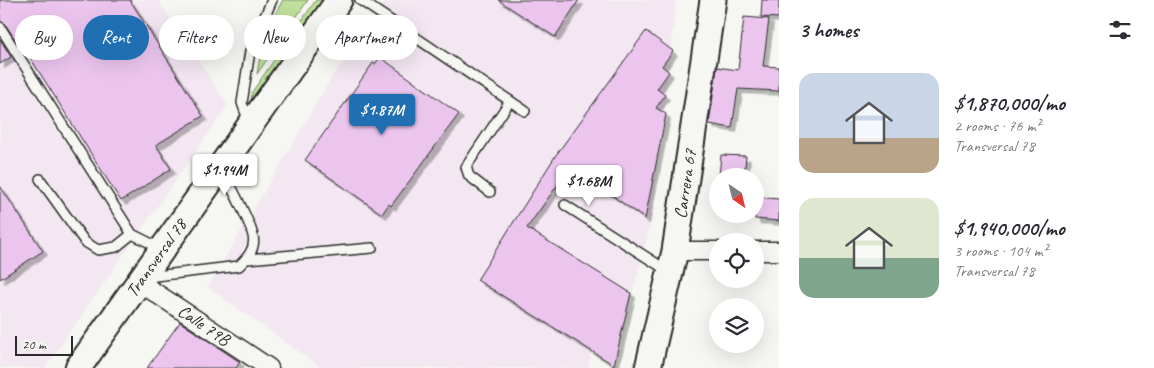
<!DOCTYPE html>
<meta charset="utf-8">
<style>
:root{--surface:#fff;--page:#f7f7f7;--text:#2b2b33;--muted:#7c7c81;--accent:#1f6fb2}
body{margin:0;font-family:Caveat,sans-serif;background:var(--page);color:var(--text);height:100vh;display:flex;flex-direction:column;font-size:19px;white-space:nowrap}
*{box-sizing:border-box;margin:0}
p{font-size:16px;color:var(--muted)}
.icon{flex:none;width:28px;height:28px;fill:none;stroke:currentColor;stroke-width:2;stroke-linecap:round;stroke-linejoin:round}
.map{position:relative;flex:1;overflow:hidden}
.panel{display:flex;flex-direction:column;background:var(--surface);width:375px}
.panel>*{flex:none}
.top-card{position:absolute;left:15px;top:15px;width:475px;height:45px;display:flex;gap:10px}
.needle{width:32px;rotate:145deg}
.fabs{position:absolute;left:709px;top:168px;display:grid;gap:10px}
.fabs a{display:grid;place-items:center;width:55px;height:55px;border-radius:50%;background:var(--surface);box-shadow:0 5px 20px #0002;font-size:25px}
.scale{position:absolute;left:15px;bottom:12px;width:58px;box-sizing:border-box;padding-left:5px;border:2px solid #2b2b2b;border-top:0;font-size:14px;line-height:18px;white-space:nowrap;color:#2b2b2b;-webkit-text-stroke:4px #f6f6f2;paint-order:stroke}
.price{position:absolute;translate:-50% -42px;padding:0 11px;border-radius:5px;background:#fff;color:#222;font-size:16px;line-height:32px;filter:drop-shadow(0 1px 2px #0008)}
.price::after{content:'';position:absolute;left:50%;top:30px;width:15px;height:11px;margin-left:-8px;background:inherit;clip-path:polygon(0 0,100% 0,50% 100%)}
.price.current{background:var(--accent);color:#fff}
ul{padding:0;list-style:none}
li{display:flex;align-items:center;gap:15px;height:125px;padding:0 20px}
li span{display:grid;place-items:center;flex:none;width:140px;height:100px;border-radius:15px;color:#555}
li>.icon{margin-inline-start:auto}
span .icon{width:60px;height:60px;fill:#fffc;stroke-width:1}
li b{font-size:21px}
h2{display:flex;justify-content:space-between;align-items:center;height:60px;padding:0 20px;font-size:21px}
.pill{padding:0 18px;border-radius:22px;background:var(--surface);box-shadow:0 5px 20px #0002;font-size:18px;line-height:45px}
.pill.current{background:var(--accent);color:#fff}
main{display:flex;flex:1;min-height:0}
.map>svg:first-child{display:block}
.built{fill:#f3e7f1}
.green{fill:#bee19b;stroke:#748663}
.building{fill:#ecc5ef;stroke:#2b2b2b;filter:url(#shadow)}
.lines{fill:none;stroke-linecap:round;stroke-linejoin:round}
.service-casing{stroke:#2b2b2b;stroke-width:12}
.minor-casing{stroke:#2b2b2b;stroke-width:21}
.secondary-casing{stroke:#2b2b2b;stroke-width:29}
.service{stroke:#f6f6f2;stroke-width:9}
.minor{stroke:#f6f6f2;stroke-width:18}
.secondary{stroke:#f6f6f2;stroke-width:25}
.labels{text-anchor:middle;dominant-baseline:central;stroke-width:4.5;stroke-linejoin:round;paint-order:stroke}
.street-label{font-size:18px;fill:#2b2b2b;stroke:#f6f6f2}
</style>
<main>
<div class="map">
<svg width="779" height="368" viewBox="0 0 779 368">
<defs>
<filter id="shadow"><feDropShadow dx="4.5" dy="4.5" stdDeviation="0" flood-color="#0004"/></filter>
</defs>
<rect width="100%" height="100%" fill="#f6f6f2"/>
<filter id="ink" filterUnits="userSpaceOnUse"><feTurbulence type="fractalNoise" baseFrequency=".02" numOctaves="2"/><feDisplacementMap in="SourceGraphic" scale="10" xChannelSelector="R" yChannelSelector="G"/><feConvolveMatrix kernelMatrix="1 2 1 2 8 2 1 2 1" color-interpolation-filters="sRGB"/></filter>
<g filter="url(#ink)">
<!-- built -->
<g class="built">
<polygon points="0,0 158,0 228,105 45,368 0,368"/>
<polygon points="386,0 676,0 653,215 614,365 592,351 588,368 322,368 208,287 332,77"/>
</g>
<!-- green -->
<g class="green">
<path d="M283 0H308L257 74C261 47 269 23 283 0Z"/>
<polygon points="316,0 330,0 251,106 252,92"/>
</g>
<!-- building -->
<g class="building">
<polygon points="0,0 130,0 203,116 156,145 171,169 121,201 24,48 22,50 5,24 0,21"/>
<polygon points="498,0 579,0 555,37"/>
<polygon points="762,0 779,0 779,18 761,17"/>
<polygon points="744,17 769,19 763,66 779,67 779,91 738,89 732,128 709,124 717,67 738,70"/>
<polygon points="646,31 673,51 662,66 669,72 657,89 665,95 656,108 666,114 645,219 571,166 527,228 631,293 614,365 477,280 556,155"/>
<polygon points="0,39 11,57 0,64"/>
<polygon points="380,57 459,114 391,206 389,204 382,214 305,160 373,63 375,64"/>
<polygon points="721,155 746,156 744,176 719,176"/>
<polygon points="0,186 43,251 0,279"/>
<polygon points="755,197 779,199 779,221 755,219"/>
<polygon points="180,322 240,362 236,368 147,368"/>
</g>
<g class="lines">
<!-- service casing -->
<g class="service-casing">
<g id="service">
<polyline points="360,0 525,111"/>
<polyline points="0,27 132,234 162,249"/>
<polyline points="249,122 242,103 250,51 272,0"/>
<polyline points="40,179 85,242 98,250 116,247 132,234"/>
<polyline points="490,192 469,176 466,167 510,101"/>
<polyline points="565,205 668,271"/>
<polyline points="247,259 372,248"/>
<path d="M147 277 239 266C247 258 256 249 253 236 250 220 230 186 222 168"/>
</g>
</g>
<!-- minor casing -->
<g class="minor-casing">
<g id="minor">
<polyline points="675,251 718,251"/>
<polyline points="755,251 779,251"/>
<polyline points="139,282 269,368"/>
</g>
</g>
<!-- secondary casing -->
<g class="secondary-casing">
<g id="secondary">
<path id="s1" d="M78 368 339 0"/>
<path id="s2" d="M648 368 675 251 713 0"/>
</g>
</g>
<!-- service -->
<use href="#service" class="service"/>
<!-- minor -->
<use href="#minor" class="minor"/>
<!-- secondary -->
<use href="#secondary" class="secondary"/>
</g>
</g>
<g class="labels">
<!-- street labels -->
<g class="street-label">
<text stroke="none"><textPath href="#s2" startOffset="188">Carrera 67</textPath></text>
<text stroke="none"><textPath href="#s1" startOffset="135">Transversal 78</textPath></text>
<text transform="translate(204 325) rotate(34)">Calle 79B</text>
</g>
</g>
</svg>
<div class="fabs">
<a><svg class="needle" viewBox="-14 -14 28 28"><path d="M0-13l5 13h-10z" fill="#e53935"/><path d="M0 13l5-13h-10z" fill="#7c7c81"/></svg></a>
<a><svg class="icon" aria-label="locate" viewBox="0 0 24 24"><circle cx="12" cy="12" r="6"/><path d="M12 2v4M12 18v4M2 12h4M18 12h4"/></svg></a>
<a><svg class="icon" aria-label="layers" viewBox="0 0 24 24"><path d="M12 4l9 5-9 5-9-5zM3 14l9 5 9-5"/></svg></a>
</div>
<div class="scale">20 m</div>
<b class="price current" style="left:382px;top:136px">$1.87M</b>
<b class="price" style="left:225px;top:196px">$1.94M</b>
<b class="price" style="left:589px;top:207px">$1.68M</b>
<div class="top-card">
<a class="pill">Buy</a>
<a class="pill current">Rent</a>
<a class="pill">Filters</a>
<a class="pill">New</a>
<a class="pill">Apartment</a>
</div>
</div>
<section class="panel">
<h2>3 homes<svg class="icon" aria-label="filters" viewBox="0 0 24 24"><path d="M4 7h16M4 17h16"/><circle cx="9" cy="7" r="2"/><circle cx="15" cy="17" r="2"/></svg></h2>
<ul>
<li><span style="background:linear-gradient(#c9d6e8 65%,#b9a48a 0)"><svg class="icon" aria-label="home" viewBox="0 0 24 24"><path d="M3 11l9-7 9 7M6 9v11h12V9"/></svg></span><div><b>$1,870,000/mo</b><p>2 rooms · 76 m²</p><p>Transversal 78</p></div></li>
<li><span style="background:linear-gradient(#dfe7d0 60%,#7fa58c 0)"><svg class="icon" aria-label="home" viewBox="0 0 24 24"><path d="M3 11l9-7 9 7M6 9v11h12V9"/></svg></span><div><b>$1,940,000/mo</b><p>3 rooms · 104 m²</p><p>Transversal 78</p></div></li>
</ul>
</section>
</main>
